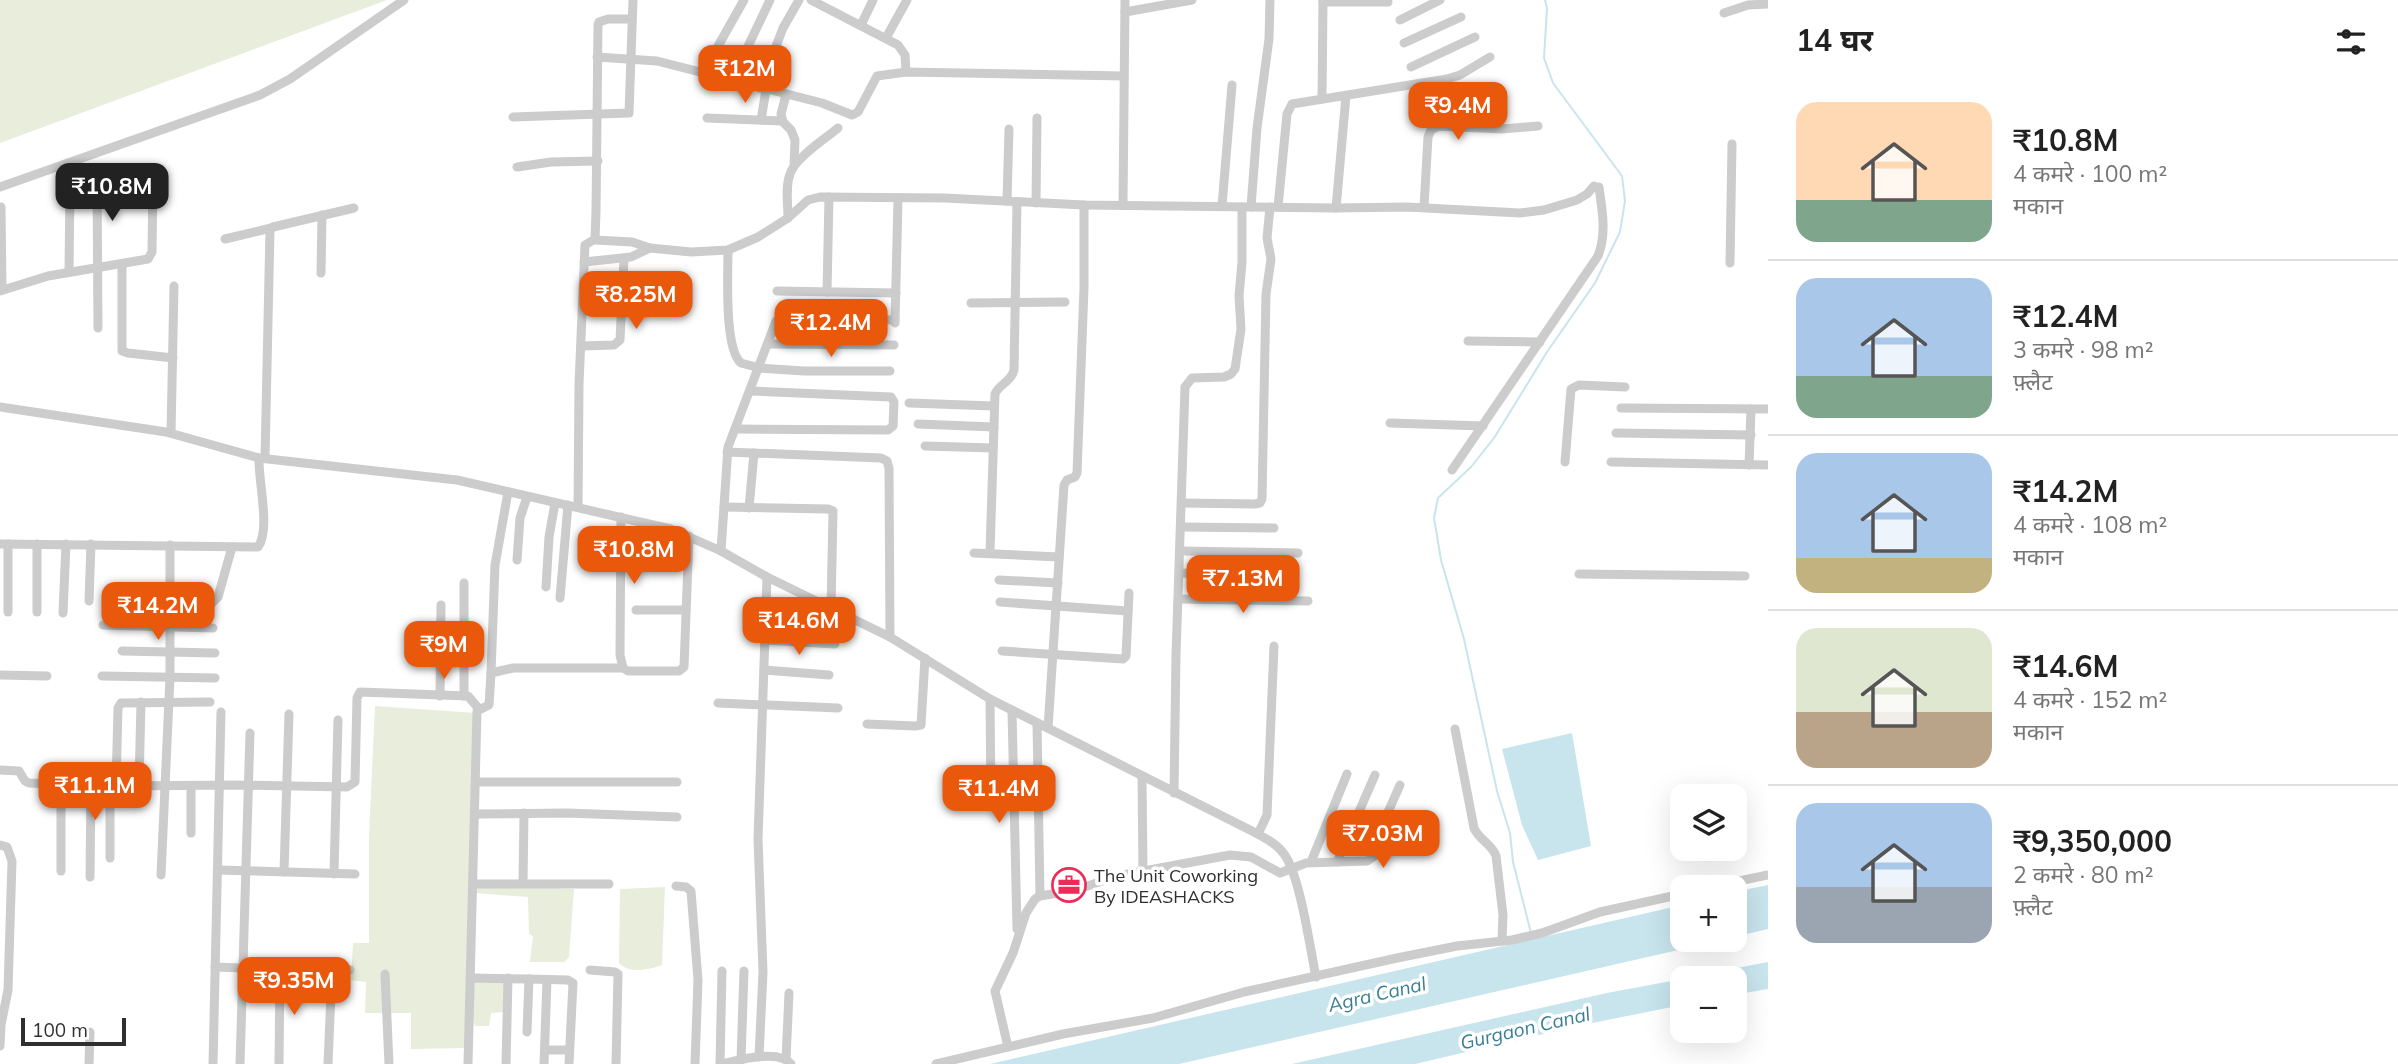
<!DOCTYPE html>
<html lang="hi">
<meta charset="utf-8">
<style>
:root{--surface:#fff;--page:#f6f6f6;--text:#222;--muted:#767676;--line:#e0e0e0;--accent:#ea580c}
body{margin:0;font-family:Mulish,"Noto Sans Devanagari",sans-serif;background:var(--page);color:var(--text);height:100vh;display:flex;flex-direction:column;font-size:26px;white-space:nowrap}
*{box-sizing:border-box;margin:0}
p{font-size:23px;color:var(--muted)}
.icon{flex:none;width:38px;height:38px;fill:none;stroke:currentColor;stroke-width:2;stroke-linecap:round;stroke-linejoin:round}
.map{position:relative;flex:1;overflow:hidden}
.side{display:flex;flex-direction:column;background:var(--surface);width:630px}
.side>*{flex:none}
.fabs{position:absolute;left:1670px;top:784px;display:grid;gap:14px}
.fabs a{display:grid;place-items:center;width:77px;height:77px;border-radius:14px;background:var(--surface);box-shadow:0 7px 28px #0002;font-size:35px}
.scale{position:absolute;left:21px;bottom:18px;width:105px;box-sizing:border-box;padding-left:7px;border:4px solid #2f2f2f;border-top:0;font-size:19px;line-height:24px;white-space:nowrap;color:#2f2f2f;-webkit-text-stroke:5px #fff;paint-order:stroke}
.price{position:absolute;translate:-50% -60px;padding:0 16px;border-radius:14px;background:var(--accent);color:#fff;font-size:23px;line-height:46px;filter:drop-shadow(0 2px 4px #0008)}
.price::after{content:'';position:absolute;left:50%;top:42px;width:21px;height:16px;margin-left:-10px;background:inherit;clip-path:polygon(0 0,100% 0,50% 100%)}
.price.on{background:#222;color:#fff}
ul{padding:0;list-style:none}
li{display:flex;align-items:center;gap:21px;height:175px;padding:0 28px}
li+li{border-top:2px solid var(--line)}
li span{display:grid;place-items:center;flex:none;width:196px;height:140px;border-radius:21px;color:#555}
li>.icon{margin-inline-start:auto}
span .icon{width:84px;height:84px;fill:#fffc;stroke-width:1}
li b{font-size:30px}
h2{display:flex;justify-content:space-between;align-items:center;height:84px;padding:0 28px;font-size:30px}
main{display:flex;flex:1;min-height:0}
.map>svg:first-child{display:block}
.green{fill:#e8eddc}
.water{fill:#c8e4ed}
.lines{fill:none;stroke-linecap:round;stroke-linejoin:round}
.stream{stroke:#c8e4ed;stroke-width:2}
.minor{stroke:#ccc;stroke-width:9}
.labels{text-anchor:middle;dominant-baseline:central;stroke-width:7;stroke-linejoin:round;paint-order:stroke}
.poi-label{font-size:18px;fill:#2f2f2f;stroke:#fff;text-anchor:start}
.water-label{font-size:19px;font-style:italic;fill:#397f94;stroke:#fff}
</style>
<main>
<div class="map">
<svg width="1768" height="1064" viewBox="0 0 1768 1064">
<rect width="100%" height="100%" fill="#fff"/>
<!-- green -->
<g class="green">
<polygon points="0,0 387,0 0,143"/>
<polygon points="375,706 476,713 466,1048 411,1049 411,1013 365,1013 366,982 351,980 353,943 369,943 369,836"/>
<polygon points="477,885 574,889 569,957 564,962 530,962 533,936 529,934 528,897 475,893"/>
<path d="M665 887 662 965C648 970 630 974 619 963L620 889Z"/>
<polygon points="474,979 508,980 505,1012 491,1013 489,1026 475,1026 470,1008"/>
</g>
<!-- water -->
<g class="water">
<polygon points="1572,733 1591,846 1538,860 1522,825 1502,749"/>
<polygon points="1768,885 1768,929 1734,937 1734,892"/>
<polygon points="1682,905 1682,940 1722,940 1179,1064 990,1064"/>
<polygon points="1768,962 1768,989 1734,995 1734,978 1685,978"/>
<polygon points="1682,979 1682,1005 1577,1026 1415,1064 1292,1064 1607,993"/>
</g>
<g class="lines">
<!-- stream -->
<polyline class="stream" points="1531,933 1513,862 1510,833 1497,791 1464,639 1441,560 1434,518 1438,498 1471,467 1494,438 1547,352 1595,283 1620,232 1625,201 1622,176 1553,83 1544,58 1547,8 1545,0"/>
<!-- minor -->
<g class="minor">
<polyline points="811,0 898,45 905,55 906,72"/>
<polyline points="1323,2 1388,2"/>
<polyline points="1125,12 1192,0"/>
<polyline points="1724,13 1748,5 1768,4"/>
<polyline points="1400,20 1440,0"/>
<polyline points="861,25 873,0"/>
<polyline points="886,38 907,0"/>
<polyline points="1404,43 1461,17"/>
<polyline points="597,57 657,61 822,103 852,115 858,112 877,76 906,72 1124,76"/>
<polyline points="1411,67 1475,37"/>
<polyline points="709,73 718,46 744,0"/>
<polyline points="732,80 770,0"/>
<polyline points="760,88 783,28 799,0"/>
<polyline points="786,95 781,114 783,122 791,130 795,140 794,165"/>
<polyline points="1322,99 1323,0"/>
<polyline points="513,117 629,113 633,0"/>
<polyline points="707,118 783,121"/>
<polyline points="761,120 766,90"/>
<polyline points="517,167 551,162 598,161"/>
<polyline points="97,178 98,328"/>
<polyline points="0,187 260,95 290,79 404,0"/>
<polyline points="1007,201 1009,129"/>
<polyline points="1036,203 1037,118"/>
<polyline points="1123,205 1125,0"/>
<polyline points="1222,206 1232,85"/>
<polyline points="1,207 2,290"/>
<polyline points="1251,207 1257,128 1269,39 1270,0"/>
<polyline points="1278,207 1287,114 1292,104 1447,79 1460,75 1490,57"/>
<polyline points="1424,207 1428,137 1431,130 1438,126 1502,129 1538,126"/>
<polyline points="1336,208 1346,96"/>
<path d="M788 218C788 204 785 187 790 174 795 158 825 139 838 128"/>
<polyline points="225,239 271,228"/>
<polyline points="595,240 632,242 650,248 691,252 728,250 758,237 788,218 808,200 820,197 945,198 1084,205 1336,208 1407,207 1520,213 1544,210 1577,200 1587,194 1594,186"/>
<path d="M728 250C728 274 724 349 741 363L760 368 804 371H890"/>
<polyline points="584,262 631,257 650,248"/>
<polyline points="1730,263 1732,144"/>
<polyline points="122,264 122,351 128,353 173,358"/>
<polyline points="69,272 70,185"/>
<polyline points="321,273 322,215"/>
<polyline points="0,291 48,276 148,259 152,252 153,179"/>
<polyline points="777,291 896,293"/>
<polyline points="827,292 829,197"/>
<polyline points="971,303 1065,302"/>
<polyline points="895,323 898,199"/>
<polyline points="1468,341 1540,342"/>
<polyline points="768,344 894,345"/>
<polyline points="581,346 614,345 620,340 624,259"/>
<polyline points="909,403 994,406"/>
<path d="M0 407 166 432 259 458 457 480 671 529 721 551 767 577 890 637 990 699 1254 832C1265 838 1277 844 1284 854 1300 875 1310 948 1316 977"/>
<polyline points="1621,408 1768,409"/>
<polyline points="1390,423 1483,426"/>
<polyline points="918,424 994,427"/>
<polyline points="735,429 888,430 893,426 894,402 891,397 751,391"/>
<polyline points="171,433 174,286"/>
<polyline points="1616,433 1751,435"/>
<polyline points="925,446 993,448"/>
<polyline points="727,452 881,458 887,461 889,468 890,637"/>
<polyline points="265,458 270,230 273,227 354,208"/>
<polyline points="1565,462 1571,389 1579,385 1625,387"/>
<polyline points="1611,462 1768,465"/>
<polyline points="1749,465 1751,409"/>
<path d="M1452 470 1598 256C1607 233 1602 210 1599 187"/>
<polyline points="1182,503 1255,504 1260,503 1262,499 1266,294 1271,259 1267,238 1270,207"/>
<polyline points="578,507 579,384 585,245 595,239 596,212 598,25 599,22 608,19 632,19"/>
<polyline points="724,507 828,509 833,511 831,609"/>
<polyline points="749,508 754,453"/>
<polyline points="621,517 620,655 623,668 628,671 679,671 684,667 689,536"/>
<polyline points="1181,527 1274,528"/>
<path d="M0 544 258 547C271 530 258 480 259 458"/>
<polyline points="8,544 8,612"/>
<polyline points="721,551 728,447 776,321 782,318 895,320"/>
<polyline points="1181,551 1298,553"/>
<polyline points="974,553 1059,557"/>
<path d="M990 553 995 394C999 384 1011 382 1014 370L1017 202"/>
<polyline points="517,560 520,518 527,497"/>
<polyline points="1180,573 1262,576"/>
<polyline points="1579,574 1745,576"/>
<polyline points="999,580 1058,583"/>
<polyline points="546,587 549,537 555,503"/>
<polyline points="560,598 568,505"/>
<polyline points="114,599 212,603 218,597 232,547"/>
<polyline points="1179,599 1308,601"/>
<polyline points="89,601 91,544"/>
<polyline points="1000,602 1128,611"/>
<polyline points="636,610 686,610"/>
<polyline points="37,612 37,544"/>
<polyline points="63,613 66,544"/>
<polyline points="103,625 213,628"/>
<polyline points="765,640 835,644"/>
<polyline points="122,651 215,653"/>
<polyline points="1002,651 1123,659 1126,656 1129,593"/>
<polyline points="764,670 829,675"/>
<polyline points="491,673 495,565 508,492"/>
<polyline points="0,675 47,676"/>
<polyline points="102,676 215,678"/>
<polyline points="440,696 441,605"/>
<polyline points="464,696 464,583"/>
<polyline points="990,699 991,800"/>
<polyline points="718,703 838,708"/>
<polyline points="1012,710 1017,929"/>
<polyline points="1037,723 1040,896"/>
<polyline points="867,724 915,726 921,725 925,658"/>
<polyline points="1048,728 1064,485 1067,480 1075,477 1077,473 1084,288 1084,205"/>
<path d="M1455 729 1474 828C1479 840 1492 844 1496 856L1503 915 1502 941"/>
<polyline points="0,770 19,771 25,781 29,783 125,786 233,785 347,787 355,782 357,698 360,692 468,696 479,709"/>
<polyline points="1142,777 1143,871"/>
<polyline points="476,782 677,782"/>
<polyline points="116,786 118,708 121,703 210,702"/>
<polyline points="139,786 141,702"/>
<polyline points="1174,793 1176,655 1185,387 1192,378 1224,377 1231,374 1235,369 1241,329 1239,296 1242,262 1242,207"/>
<polyline points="476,814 567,813 677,817"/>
<polyline points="191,833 191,786"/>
<polyline points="1258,834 1267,815 1274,646"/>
<polyline points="0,845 7,847 12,861 8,990 1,1025 0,1046"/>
<polyline points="110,858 110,786"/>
<polyline points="1311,862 1347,774"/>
<polyline points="1337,862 1375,775"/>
<polyline points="218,870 355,874"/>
<polyline points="61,871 61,783"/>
<polyline points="284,872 289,714"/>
<polyline points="334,874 338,720"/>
<polyline points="161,875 170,677 170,545"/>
<polyline points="90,877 91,785"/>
<polyline points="523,883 524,813"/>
<polyline points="473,884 609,884"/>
<polyline points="676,886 686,887 691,891 698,980 695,1064"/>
<polyline points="1711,887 1768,875"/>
<polyline points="215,967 294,970 350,970"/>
<polyline points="590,970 615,972 618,974 616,1064"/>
<polyline points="385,974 389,1064"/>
<polyline points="470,978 529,979 527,1032"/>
<polyline points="529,979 568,980 573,983 569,1064"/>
<polyline points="1008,1047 995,991 1013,953 1026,913 1035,899 1040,896 1076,890 1117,876 1230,855 1251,857 1280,873 1306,863 1367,861 1376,855 1380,830 1400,785"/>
<polyline points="545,1050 569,1050"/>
<polyline points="759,1057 763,972 758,839 767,577"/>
<polyline points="786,1059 789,993"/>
<polyline points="741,1060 744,971"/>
<polyline points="89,1064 90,1032"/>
<polyline points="213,1064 221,712"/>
<polyline points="240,1064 250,733"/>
<polyline points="279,1064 280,970"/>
<polyline points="328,1064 332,970"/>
<polyline points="468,1064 477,711 489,705 491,673 513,668 623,668"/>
<polyline points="506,1064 508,978"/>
<polyline points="544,1064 547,980"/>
<polyline points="720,1064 722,971"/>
<path d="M722 1064C739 1060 778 1049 791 1064"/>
<polyline points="936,1064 1063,1034 1153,1018 1244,992 1397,958 1457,946 1512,940 1542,933 1600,912 1682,894"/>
</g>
</g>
<!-- icons -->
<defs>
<g id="office-ring" transform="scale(1.75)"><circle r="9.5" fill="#fff" stroke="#ec2b56" stroke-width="1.5"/><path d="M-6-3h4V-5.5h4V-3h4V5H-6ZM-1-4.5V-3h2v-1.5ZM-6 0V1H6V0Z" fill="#ec2b56"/></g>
</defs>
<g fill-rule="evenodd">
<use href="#office-ring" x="1069" y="885"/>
</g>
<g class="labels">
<!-- poi labels -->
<g class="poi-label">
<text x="1094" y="875">The Unit Coworking<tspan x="1094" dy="21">By IDEASHACKS</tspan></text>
</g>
<!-- water labels -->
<g class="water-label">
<text transform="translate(1377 994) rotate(-13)">Agra Canal</text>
<text transform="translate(1525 1028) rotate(-13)">Gurgaon Canal</text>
</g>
</g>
</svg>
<div class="fabs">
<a><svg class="icon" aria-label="layers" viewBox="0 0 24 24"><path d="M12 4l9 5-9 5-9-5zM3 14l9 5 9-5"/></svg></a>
<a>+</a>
<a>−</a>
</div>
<div class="scale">100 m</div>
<b class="price" style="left:745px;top:105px">₹12M</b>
<b class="price" style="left:1458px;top:142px">₹9.4M</b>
<b class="price on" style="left:112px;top:223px">₹10.8M</b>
<b class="price" style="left:636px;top:331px">₹8.25M</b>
<b class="price" style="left:831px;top:359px">₹12.4M</b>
<b class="price" style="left:634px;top:586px">₹10.8M</b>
<b class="price" style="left:1243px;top:615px">₹7.13M</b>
<b class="price" style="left:158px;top:642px">₹14.2M</b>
<b class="price" style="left:799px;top:657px">₹14.6M</b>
<b class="price" style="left:444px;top:681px">₹9M</b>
<b class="price" style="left:95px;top:822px">₹11.1M</b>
<b class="price" style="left:999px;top:825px">₹11.4M</b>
<b class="price" style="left:1383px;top:870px">₹7.03M</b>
<b class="price" style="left:294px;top:1017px">₹9.35M</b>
</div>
<section class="side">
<h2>14 घर<svg class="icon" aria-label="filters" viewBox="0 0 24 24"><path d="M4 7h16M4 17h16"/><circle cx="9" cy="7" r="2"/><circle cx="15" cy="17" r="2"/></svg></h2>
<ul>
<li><span style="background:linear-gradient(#ffd9b3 70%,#7fa58c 0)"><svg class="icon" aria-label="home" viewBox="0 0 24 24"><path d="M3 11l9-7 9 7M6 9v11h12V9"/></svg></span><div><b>₹10.8M</b><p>4 कमरे · 100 m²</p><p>मकान</p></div></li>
<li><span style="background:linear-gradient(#a9c7e8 70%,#7fa58c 0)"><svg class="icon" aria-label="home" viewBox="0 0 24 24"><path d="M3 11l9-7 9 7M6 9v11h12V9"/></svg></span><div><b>₹12.4M</b><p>3 कमरे · 98 m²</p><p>फ़्लैट</p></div></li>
<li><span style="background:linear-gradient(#a9c7e8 75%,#c2b280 0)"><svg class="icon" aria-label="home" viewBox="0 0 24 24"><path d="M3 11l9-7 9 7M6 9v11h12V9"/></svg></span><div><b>₹14.2M</b><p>4 कमरे · 108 m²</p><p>मकान</p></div></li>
<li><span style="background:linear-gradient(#dfe7d0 60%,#b9a48a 0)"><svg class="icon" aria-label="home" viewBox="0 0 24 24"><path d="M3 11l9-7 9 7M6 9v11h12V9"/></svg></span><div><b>₹14.6M</b><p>4 कमरे · 152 m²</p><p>मकान</p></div></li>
<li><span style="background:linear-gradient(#a9c7e8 60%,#9aa5b1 0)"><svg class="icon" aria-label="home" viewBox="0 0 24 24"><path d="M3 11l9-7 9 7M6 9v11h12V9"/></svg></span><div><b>₹9,350,000</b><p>2 कमरे · 80 m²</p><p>फ़्लैट</p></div></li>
</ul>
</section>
</main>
